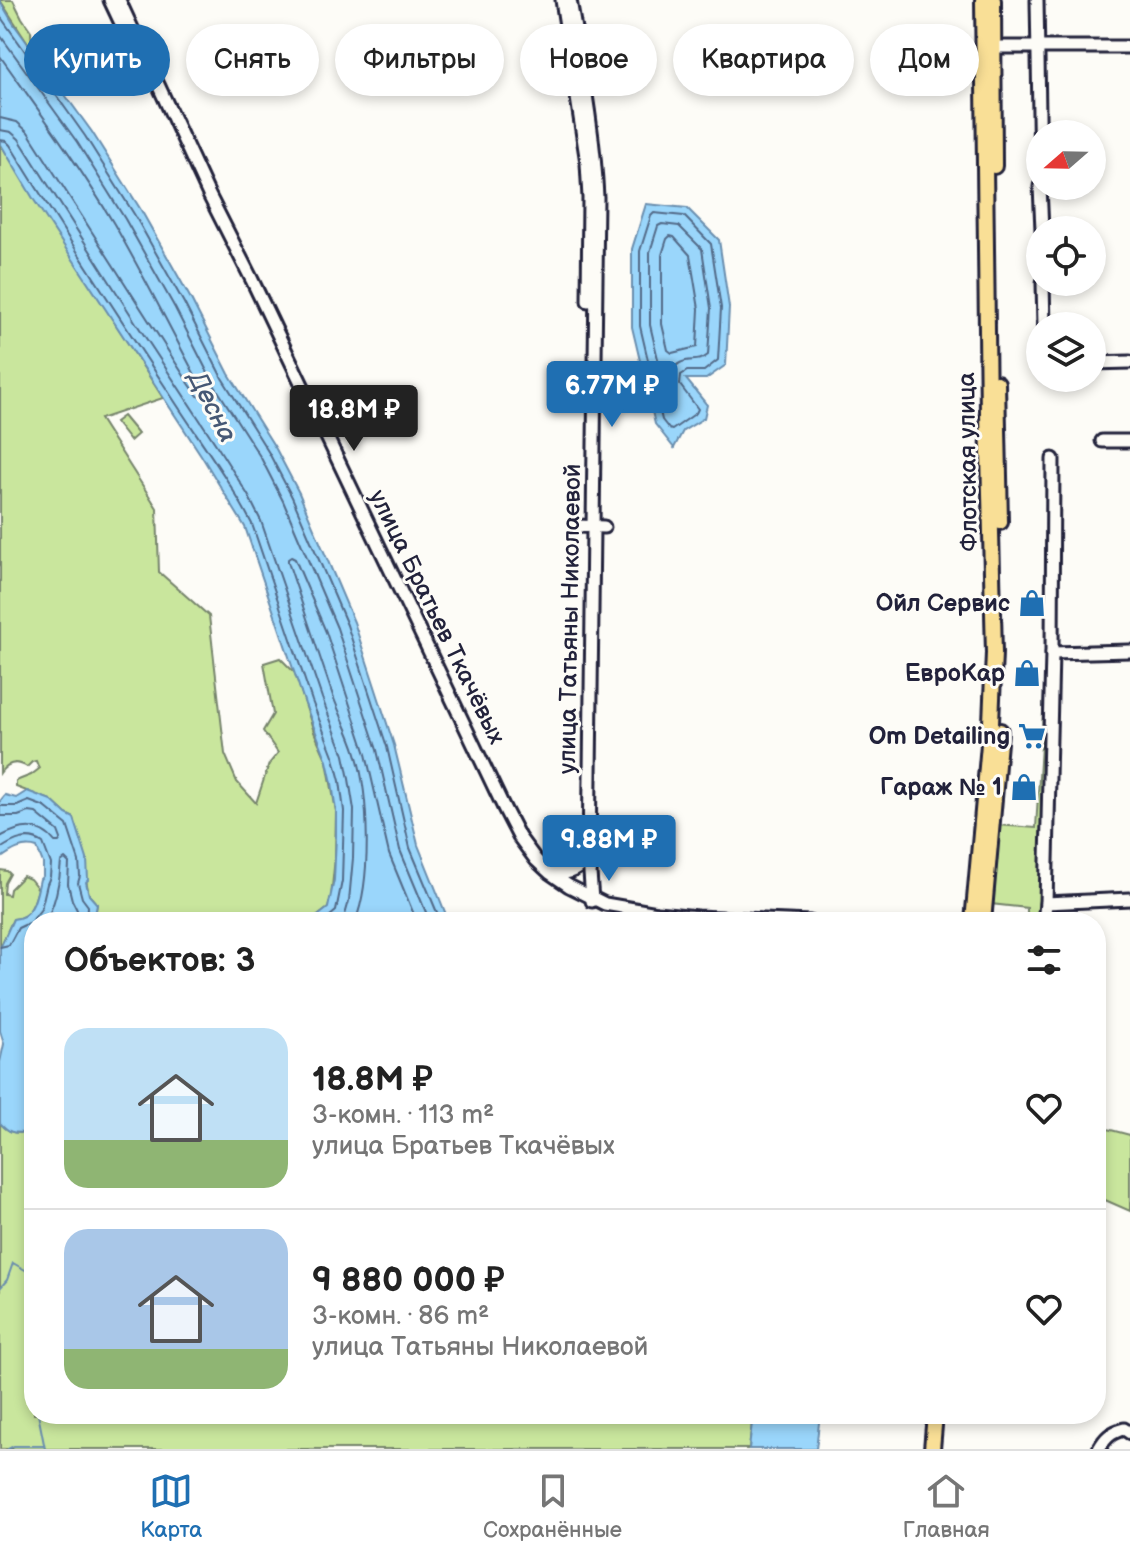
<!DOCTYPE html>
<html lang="ru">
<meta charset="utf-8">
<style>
:root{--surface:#fff;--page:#f6f6f6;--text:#222;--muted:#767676;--line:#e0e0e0;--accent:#1f6fb2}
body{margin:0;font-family:"Balsamiq Sans",sans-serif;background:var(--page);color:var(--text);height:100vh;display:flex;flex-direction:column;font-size:30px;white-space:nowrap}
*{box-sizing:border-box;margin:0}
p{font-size:26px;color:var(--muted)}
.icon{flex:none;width:44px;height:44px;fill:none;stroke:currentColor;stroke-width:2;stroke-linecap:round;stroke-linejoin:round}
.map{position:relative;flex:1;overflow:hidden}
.drawer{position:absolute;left:24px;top:912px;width:1082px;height:512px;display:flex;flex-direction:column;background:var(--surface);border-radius:32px;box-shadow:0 4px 12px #0003}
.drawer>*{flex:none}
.hud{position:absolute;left:24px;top:24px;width:1082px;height:72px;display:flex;gap:16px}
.needle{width:52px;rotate:250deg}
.fabs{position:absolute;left:1026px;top:120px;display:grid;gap:16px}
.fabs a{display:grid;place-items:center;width:80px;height:80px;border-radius:50%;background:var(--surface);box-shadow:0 4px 12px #0003;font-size:40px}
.price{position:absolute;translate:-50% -68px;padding:0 18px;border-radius:8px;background:var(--accent);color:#fff;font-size:26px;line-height:52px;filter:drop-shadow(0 2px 4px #0008)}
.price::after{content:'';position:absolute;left:50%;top:48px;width:24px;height:18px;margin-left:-12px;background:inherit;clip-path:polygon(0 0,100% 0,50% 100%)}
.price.selected{background:#222;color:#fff}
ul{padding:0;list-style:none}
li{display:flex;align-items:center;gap:24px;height:200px;padding:0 40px}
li+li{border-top:2px solid var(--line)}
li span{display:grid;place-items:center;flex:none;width:224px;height:160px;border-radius:24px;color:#555}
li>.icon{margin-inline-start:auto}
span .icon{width:96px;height:96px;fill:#fffc;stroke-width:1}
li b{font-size:34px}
h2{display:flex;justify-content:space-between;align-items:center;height:96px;padding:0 40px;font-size:34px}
.chip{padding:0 28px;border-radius:36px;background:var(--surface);box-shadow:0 4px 12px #0003;font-size:28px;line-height:72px}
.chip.selected{background:var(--accent);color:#fff}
.tabs{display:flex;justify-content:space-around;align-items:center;height:112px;border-top:2px solid var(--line);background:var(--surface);font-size:22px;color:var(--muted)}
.tabs a{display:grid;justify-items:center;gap:4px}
.tabs .selected{color:var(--accent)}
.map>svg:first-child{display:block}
.green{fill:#c9e69d;stroke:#76846c;stroke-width:2}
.water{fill:#9ad6fb;stroke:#6a8eae;stroke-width:2}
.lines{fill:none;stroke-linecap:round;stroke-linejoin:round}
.shore{stroke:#526a88;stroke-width:2}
.stream{stroke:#6a8eae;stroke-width:2}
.minor-casing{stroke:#22223b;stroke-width:17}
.major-casing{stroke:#22223b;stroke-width:20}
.minor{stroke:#fdfcf7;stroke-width:11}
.major{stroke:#f9df96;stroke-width:14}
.labels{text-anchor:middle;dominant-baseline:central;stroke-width:6;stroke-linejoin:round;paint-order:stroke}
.street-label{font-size:24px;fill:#22223b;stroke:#fdfcf7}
.poi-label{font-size:24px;font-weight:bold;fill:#22223b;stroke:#fdfcf7;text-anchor:end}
.water-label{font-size:26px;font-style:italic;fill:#465875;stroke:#fdfcf7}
</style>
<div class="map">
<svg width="1130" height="1449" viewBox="0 0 1130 1449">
<rect width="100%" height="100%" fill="#fdfcf7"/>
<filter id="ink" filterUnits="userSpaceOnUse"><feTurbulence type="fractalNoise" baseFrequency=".0125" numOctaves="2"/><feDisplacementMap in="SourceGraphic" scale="16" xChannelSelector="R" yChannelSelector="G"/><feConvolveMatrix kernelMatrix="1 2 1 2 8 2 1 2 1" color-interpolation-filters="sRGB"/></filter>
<g filter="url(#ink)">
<!-- green -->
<g class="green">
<polygon points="0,0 13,0 22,18 31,31 32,49"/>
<path d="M0 143 163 398 100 419 157 508 159 572 209 616 225 754 237 782 256 803 269 764 278 753 263 731 273 714 264 663 280 658 295 673 314 732 327 761 336 811 335 857 331 897 328 908 310 922H94L97 904 89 895 74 818 66 814 51 800 16 787V781L31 775 39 769 36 761 32 762 27 767C16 760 7 763 0 773Z"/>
<polygon points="123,416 138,434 130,441 115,422"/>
<polygon points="1045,679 1049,679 1042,896 1038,922 1027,922 1027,908 991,904 996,825 1036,828"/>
<path d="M0 870 7 871 10 874 5 883 4 894 9 895 10 889 23 876 30 879 38 889C34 904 30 918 13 919L0 948Z"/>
<path d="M0 1123C15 1139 17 1129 34 1135V1414H753L749 1449H0Z"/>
<polygon points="1096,1126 1130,1135 1130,1211 1096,1196"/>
</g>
<!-- water -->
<g class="water">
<polygon points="0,1 13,23 92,132 141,210 191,299 229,374 276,449 299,493 354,622 394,745 418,845 449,922 310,922 328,908 334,880 336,836 336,811 332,783 327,761 305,704 245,527 201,455 34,200 0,143"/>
<polygon points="646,204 687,208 719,240 729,307 726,365 706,379 686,379 707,405 704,418 683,431 674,448 655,424 632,327 632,249"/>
<path d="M27 791 51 800 66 814 74 818 87 859 88 880 86 882 89 895 97 904 94 922H34V1135C17 1129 15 1139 0 1123V1062L4 1044 0 1031V948L13 919C34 918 36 896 40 879L43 876V863L37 848C23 843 11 851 0 859V801L5 795 16 798Z"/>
<polygon points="753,1414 820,1414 816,1449 749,1449"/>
</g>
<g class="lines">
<!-- shore -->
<g class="shore">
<polyline points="0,16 85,136 134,214 184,303 222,378 269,453 292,497 347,625 387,747 410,848 441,922"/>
<polyline points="0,35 77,142 125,219 175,308 213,383 261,458 283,501 337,628 377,750 400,850 430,922"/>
<path d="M0 56C39 111 79 165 114 224 146 279 174 336 204 392L203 397 198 396 188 382 28 132 17 122 0 118"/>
<polyline points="0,130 11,132 19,139 136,323 217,446 248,495 261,521 322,698 344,755 349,779 354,810 353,858 349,901 345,915 340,922"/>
<path d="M0 140 6 141 10 145C61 228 114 309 168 391 196 435 228 477 252 524L312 701 334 758 340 781 344 811 342 881 336 911 323 922"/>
<polygon points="654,213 684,216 711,244 721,308 718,360 704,371 687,371 681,375 680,385 698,409 696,413 672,430 669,429 662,420 640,326 640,251 651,216"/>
<path d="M662 224 679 226 702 249 711 308 708 355C697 364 691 357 680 363 674 366 670 374 666 379L662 376 650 325V252L658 226Z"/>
<polygon points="670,236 674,237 690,255 699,309 697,347 672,353 668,350 662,324 662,255 667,239"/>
<polyline points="0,806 17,806 29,801 45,807 67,825 79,861 80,876 78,883 82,898 88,906 87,922"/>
<path d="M0 816H18L29 812 36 813 58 831 61 839 59 842H55C39 822 21 826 0 837"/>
<path d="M0 849C14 840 28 833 43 843L51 864 50 877 47 884 41 909 31 922 18 928 9 945 0 947"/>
<path d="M44 922C55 908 60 880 61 862L65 859 69 863 68 884 72 900 77 910V922"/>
<path d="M355 922C372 880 369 796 356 753 350 733 340 715 333 696 318 651 303 607 288 562V559L291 557 295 559 326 632 366 754 389 854 417 922"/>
</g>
<!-- stream -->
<g class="stream">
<polyline points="0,1288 7,1280 13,1263 34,1275"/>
<polyline points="34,1390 34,1403"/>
<polyline points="38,1414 45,1449"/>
<polyline points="8,1449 14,1446 44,1446"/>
</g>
<!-- minor casing -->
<g class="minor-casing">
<g id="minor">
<polyline points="110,0 127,36"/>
<polyline points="119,0 209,195 252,280 504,808 519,837 536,860 550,873 569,886 605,904 657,913 697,917 810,922"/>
<polyline points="562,0 587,163 589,198 588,301"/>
<path d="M570 0C581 65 594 131 597 197L589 858 592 901"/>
<polyline points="1037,0 1040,171"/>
<polyline points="993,47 1130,47"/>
<polyline points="1040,186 1042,230"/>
<polyline points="1043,282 1044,326"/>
<polyline points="1092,363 1130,362"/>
<polyline points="1102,441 1130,441"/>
<polyline points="578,526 604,527"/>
<polyline points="1052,653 1130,651"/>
<path d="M553 872C564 875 576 872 583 862"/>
<polyline points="1046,903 1130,899"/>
<polyline points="1044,922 1046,903 1052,653 1053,459"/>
<path d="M1099 1449C1105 1438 1111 1432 1124 1429L1130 1433"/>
</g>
</g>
<!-- major casing -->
<g class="major-casing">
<g id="major">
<polyline points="993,0 994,166"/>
<polyline points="997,383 1000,522"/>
<polyline points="973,922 991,722 994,653 988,413 983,0"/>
<polyline points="983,922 1000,731"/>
<polyline points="932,1449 935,1414"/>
</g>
</g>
<!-- minor -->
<use href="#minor" class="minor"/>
<!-- major -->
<use href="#major" class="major"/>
</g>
</g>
<!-- icons -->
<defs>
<g id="shop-bare" transform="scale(2.16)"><path d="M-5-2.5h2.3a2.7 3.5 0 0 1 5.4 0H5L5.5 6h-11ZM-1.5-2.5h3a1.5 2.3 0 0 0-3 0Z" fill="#1f6fb2" stroke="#fdfcf7" stroke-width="2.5" paint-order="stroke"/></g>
<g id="supermarket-bare" transform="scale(2.16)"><path d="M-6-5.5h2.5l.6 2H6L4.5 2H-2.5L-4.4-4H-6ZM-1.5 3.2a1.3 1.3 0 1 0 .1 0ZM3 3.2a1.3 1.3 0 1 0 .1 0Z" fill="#1f6fb2" stroke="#fdfcf7" stroke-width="2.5" paint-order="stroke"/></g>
</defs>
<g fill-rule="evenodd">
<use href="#shop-bare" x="1032" y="603"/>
<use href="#shop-bare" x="1027" y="673"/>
<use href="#supermarket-bare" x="1032" y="736"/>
<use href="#shop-bare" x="1024" y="787"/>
</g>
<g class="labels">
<!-- street labels -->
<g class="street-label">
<text transform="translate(968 462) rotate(-91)">Флотская улица</text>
<text transform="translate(437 617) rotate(64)">улица Братьев Ткачёвых</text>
<text transform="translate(570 619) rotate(-89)">улица Татьяны Николаевой</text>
</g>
<!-- poi labels -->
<g class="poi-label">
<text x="1010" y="603">Ойл Сервис</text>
<text x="1005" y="673">ЕвроКар</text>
<text x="1010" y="736">Om Detailing</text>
<text x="1002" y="787">Гараж № 1</text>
</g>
<!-- water labels -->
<g class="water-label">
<text transform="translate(212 407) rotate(63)">Десна</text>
</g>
</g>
</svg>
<div class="fabs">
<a><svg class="needle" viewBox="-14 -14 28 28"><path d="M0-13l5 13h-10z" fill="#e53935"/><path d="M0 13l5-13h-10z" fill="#767676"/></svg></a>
<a><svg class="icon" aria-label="locate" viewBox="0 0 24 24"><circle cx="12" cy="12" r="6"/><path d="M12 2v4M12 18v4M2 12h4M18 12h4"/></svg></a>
<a><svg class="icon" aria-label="layers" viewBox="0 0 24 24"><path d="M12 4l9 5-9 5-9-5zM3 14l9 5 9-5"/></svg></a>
</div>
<b class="price" style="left:612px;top:429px">6.77M ₽</b>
<b class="price selected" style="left:354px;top:453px">18.8M ₽</b>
<b class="price" style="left:609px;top:883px">9.88M ₽</b>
<div class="hud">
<a class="chip selected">Купить</a>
<a class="chip">Снять</a>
<a class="chip">Фильтры</a>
<a class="chip">Новое</a>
<a class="chip">Квартира</a>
<a class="chip">Дом</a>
</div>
<section class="drawer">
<h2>Объектов: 3<svg class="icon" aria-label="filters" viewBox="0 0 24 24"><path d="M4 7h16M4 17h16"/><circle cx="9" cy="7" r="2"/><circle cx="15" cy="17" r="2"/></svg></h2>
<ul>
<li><span style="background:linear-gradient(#bfe0f5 70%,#8fb573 0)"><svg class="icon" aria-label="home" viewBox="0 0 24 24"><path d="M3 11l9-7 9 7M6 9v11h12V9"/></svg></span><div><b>18.8M ₽</b><p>3-комн. · 113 m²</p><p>улица Братьев Ткачёвых</p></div><svg class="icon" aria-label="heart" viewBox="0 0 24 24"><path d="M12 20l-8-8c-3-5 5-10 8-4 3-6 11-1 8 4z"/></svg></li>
<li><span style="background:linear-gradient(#a9c7e8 75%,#8fb573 0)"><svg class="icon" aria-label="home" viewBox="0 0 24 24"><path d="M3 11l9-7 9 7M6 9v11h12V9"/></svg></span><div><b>9 880 000 ₽</b><p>3-комн. · 86 m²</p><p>улица Татьяны Николаевой</p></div><svg class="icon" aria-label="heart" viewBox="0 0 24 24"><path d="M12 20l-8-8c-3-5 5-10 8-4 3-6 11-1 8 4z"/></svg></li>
</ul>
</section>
</div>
<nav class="tabs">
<a class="selected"><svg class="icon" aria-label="map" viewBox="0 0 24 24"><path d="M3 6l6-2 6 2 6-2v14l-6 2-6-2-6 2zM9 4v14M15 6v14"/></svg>Карта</a>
<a><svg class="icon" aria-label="saved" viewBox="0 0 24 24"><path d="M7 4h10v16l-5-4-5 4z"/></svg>Сохранённые</a>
<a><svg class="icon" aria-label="home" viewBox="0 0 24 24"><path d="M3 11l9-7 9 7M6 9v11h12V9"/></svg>Главная</a>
</nav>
